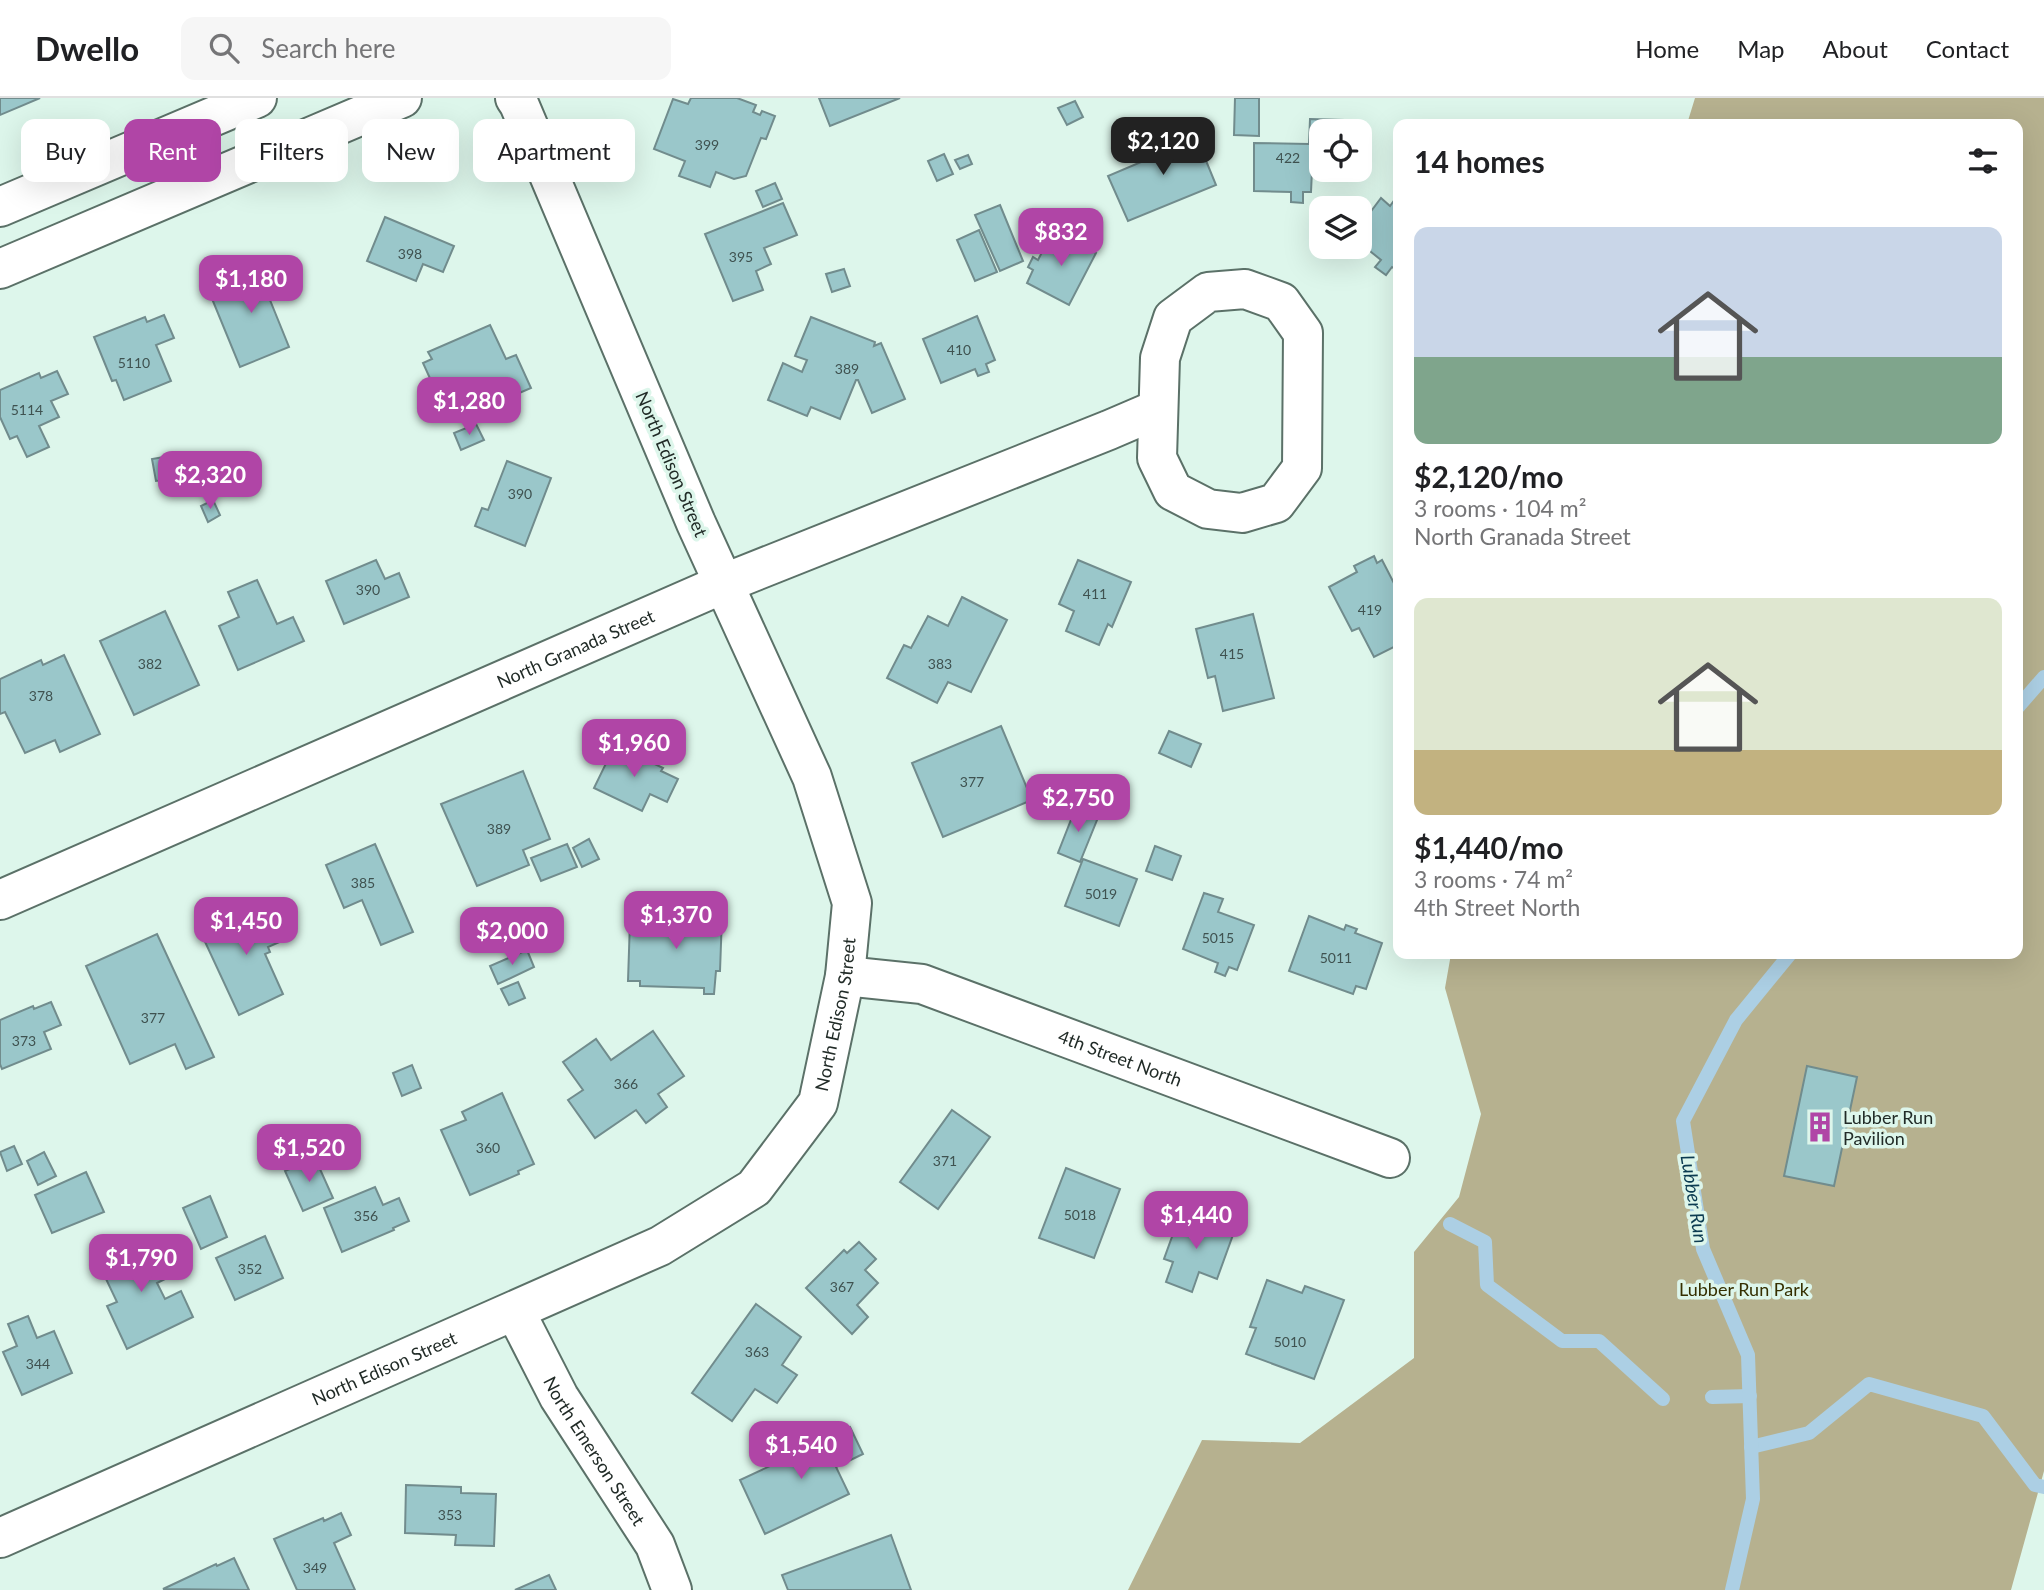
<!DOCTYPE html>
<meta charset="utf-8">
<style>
:root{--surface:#fff;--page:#f6f6f6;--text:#202124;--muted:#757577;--line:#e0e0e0;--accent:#b045a6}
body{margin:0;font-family:Lato,sans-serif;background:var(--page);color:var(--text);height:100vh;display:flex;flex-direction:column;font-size:26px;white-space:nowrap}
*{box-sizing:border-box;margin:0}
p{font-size:23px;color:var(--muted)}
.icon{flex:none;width:38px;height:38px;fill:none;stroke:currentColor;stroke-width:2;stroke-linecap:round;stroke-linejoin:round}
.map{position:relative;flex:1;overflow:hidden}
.details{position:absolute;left:1393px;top:21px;width:630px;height:840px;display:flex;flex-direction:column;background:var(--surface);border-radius:14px;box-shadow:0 7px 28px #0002}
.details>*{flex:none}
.banner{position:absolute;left:21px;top:21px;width:665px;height:63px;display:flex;gap:14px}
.buttons{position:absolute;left:1309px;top:21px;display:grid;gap:14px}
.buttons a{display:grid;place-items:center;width:63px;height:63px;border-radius:14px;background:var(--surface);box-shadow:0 7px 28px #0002;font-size:35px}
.price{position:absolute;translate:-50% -60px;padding:0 16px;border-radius:14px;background:var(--accent);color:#fff;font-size:23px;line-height:46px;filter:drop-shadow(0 2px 4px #0008)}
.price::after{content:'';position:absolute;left:50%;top:42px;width:21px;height:16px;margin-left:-10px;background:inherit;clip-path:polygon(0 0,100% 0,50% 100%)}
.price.selected{background:#222;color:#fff}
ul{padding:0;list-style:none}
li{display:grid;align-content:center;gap:14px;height:371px;padding:0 21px}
li span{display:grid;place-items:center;height:217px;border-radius:14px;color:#555}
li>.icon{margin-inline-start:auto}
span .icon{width:126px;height:126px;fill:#fffc;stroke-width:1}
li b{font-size:30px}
h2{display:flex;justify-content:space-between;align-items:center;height:84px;padding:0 21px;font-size:30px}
.chip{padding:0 24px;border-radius:14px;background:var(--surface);box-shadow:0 7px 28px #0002;font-size:24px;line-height:63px}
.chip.selected{background:var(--accent);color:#fff}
header{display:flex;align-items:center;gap:42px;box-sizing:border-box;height:98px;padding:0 35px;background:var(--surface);border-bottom:2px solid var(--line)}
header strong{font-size:33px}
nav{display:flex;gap:38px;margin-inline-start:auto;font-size:24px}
.search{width:490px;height:63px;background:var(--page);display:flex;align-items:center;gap:18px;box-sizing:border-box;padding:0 24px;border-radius:14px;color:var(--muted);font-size:26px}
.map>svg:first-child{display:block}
.forest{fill:#b6b18f}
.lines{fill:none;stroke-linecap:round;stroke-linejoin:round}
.stream{stroke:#accfe4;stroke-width:14}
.building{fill:#9ac7ca;stroke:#718c8d;stroke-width:2}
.street-casing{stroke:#5b7168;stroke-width:42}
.secondary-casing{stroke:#5b7168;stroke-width:42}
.street{stroke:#fff;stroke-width:38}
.secondary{stroke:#fff;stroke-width:38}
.labels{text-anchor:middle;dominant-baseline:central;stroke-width:7;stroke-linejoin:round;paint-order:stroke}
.number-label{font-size:14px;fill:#3f5250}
.street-label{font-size:18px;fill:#212b27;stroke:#ddf6eb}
.poi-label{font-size:18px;fill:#212b27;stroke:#ddf6eb;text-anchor:start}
.park-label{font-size:18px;fill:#352f01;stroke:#ddf6eb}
.water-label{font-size:19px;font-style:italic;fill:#0b3b51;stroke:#ddf6eb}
</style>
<header>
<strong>Dwello</strong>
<div class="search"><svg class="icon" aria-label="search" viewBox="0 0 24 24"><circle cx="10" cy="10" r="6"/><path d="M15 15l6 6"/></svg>Search here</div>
<nav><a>Home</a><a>Map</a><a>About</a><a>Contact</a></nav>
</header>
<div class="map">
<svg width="2044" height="1492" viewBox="0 0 2044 1492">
<rect width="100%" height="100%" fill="#ddf6eb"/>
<!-- forest -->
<polygon class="forest" points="1695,0 2044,0 2044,1373 2011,1492 1128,1492 1202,1342 1300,1345 1414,1260 1414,1154 1459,1099 1481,1016 1445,890 1451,856 2018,856 2018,26 1687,26"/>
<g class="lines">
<!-- stream -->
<g class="stream">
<polyline points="2018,609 2044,579"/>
<polyline points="1450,1126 1485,1144 1487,1187 1562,1243 1599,1243 1663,1301"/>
<polyline points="1712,1299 1750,1298"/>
<polyline points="1751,1349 1809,1335 1869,1286 1983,1318 2035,1387 2044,1389"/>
<polyline points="1732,1492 1753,1401 1748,1257 1703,1151 1683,1023 1736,922 1790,856"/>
</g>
</g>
<!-- building -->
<g class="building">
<polygon points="0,0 40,0 0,17"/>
<polygon points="691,0 737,0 756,7 753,14 760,17 762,13 775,18 766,41 761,40 746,78 734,81 716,74 710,89 679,78 685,63 654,51 673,1 688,6"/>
<polygon points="819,0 900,0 830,28"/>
<polygon points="1235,0 1259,0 1259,38 1234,37"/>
<polygon points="1075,3 1083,19 1067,27 1058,10"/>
<polygon points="1310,21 1344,22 1344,33 1321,33 1321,72 1343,73 1312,72 1311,94 1303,94 1303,105 1291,104 1291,94 1254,93 1254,45 1309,46"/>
<polygon points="1193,31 1216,87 1128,123 1108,78 1160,56 1155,46"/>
<polygon points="944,56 953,76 937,83 928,63"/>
<polygon points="968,57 972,66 960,71 955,62"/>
<polygon points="775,85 782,101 763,109 756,93"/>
<polygon points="1398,97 1398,173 1392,169 1386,177 1375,169 1381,162 1360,145 1360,128 1381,100 1390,108"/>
<polygon points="783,105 797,137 764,150 771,166 756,173 763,192 733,203 705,136"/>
<polygon points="1000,107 1023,163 1000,173 975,117"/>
<polygon points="385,119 454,148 443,174 423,166 416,183 367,163"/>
<polygon points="979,132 997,174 975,183 957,142"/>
<polygon points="1053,133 1096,155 1069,207 1027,185 1033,172 1028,169 1033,159 1038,162"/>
<polygon points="276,169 286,195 270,202 289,249 240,269 208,191 257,172 259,176"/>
<polygon points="844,171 850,188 832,194 826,176"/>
<polygon points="164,217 174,240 156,247 171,283 124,302 116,282 112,283 94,239 145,219 147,224"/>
<polygon points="977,218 995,262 986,266 989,274 978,278 975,271 941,285 923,241"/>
<polygon points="811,219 875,244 874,248 881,245 905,301 872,315 858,282 856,282 840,321 811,309 807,318 768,302 783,265 802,274 807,262 795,258"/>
<polygon points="490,227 506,261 516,257 531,290 494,306 487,290 443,309 423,265 432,261 428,254"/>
<polygon points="57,273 68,296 51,303 59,319 39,328 49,349 27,359 17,338 10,341 0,319 0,292 39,275 41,280"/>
<polygon points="476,326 484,342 461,352 454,335"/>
<polygon points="170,358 173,381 156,383 152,361"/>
<polygon points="507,363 551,380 525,448 475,428 482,410 488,412"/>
<polygon points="212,370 218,386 198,394 191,379"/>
<polygon points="213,402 220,417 208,424 201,408"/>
<polygon points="1374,458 1377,465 1382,462 1398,493 1398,547 1374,559 1359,530 1352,533 1329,489 1357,474 1354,468"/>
<polygon points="376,462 385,481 399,475 409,499 344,526 326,483"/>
<polygon points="1078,462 1131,484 1112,529 1108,526 1099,547 1066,533 1074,513 1059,506"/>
<polygon points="257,482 277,526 293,519 304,543 238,572 219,528 239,519 228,494"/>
<polygon points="962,499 1007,522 971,594 948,584 937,605 887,580 904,547 911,550 928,518 948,528"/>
<polygon points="165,513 199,587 134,617 100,543"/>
<polygon points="1253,516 1274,600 1223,613 1215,578 1208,580 1196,531"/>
<polygon points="64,557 100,636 60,654 55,642 25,655 5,614 0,616 0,581 41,562 43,567"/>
<polygon points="1001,628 1032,702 943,739 912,665"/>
<polygon points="1169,633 1201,646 1191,669 1159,655"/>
<polygon points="615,647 663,670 661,673 678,681 667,704 650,696 642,713 594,690"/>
<polygon points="523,673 550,741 523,752 529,767 477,788 441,706"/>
<polygon points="1076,709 1099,717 1080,764 1058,755"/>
<polygon points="589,741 599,761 582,769 573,750"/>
<polygon points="375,746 413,834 381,847 362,802 344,810 326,767"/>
<polygon points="567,746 577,769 541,783 531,760"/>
<polygon points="1155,748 1181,758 1172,782 1146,773"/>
<polygon points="1083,761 1137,781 1119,828 1065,808"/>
<polygon points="1204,795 1223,801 1218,814 1254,827 1237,872 1229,869 1225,878 1215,874 1218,865 1183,851"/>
<polygon points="268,808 284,842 268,849 270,854 265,856 283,896 239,917 200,833 250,811 252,815"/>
<polygon points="642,816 722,818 720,873 716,873 714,896 704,896 704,890 640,888 640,883 628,883 630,823 642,824"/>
<polygon points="1309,818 1344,832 1346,827 1357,831 1355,835 1382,845 1366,891 1356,888 1353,896 1289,873"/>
<polygon points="157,836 214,959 186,971 175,946 130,966 86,868"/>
<polygon points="527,852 534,869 498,886 490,868"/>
<polygon points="518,884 525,900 509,907 501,891"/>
<polygon points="51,904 61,927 44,934 51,951 2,971 0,966 0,922 33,908 34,911"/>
<polygon points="653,933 684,978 658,996 667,1009 646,1025 636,1012 595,1040 568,1002 583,992 563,964 596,941 611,962"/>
<polygon points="412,967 421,990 402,998 393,975"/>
<polygon points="1807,968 1857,979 1834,1088 1784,1078"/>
<polygon points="502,995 534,1066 518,1073 519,1076 470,1097 441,1032 466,1022 462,1014"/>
<polygon points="952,1012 990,1039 938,1111 900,1084"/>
<polygon points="14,1048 22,1066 7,1073 0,1054"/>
<polygon points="44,1054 56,1078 38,1087 27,1063"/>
<polygon points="315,1060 333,1100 303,1113 285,1073"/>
<polygon points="1066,1070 1120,1091 1094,1160 1039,1140"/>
<polygon points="86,1074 104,1114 52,1135 35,1097"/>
<polygon points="375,1089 383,1107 399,1100 409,1123 393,1130 394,1132 342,1154 324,1110"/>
<polygon points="210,1098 227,1139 201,1151 183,1110"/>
<polygon points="1181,1114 1234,1134 1217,1181 1199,1174 1192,1194 1166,1184 1173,1164 1164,1161"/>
<polygon points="265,1138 283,1180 235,1202 216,1160"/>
<polygon points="148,1139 167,1180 157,1185 165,1201 181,1193 193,1219 127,1251 107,1208 117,1204 97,1162"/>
<polygon points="859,1144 876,1161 865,1172 878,1185 857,1207 868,1219 852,1236 806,1190 844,1152 847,1155"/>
<polygon points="1267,1182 1302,1195 1305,1188 1344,1202 1314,1281 1246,1256 1256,1230 1250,1229"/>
<polygon points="756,1206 801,1239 782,1267 797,1277 777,1305 755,1291 732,1323 692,1295"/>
<polygon points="28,1218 37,1240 54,1233 72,1275 22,1297 3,1254 17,1248 8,1226"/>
<polygon points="850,1329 863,1356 836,1369 849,1396 765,1436 740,1382 785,1361 783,1357 821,1339 823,1342"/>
<polygon points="406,1387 461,1389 461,1395 496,1396 494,1448 455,1447 456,1437 405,1435"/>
<polygon points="341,1415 351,1437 334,1445 355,1492 297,1492 274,1441 323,1420 324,1423"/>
<polygon points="891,1437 911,1492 788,1492 782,1477"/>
<polygon points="234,1460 249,1492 163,1491 216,1466 217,1468"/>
<polygon points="549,1477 556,1492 515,1492"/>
</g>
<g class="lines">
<!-- street casing -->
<g class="street-casing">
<g id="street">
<polygon points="1245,191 1281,204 1303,235 1302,370 1276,405 1242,415 1208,411 1173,393 1157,360 1160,260 1173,220 1208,194"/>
<path id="s1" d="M0 802 725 485 1109 332 1158 311"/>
<path id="s2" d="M845 878 922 886 1390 1060"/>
<path id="s3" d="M515 1213 559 1299 655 1447 672 1492"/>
<path id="s4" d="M0 1440 660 1148 754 1090 818 1005 845 878 852 805 812 679 696 425 519 6 515 0"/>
</g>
</g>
<!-- secondary casing -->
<g class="secondary-casing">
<g id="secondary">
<polyline points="0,109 257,0"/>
<polyline points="0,171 402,0"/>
</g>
</g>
<!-- street -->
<use href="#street" class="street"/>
<!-- secondary -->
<use href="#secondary" class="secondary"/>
</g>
<!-- icons -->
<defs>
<g id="building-bare" transform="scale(2.415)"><path d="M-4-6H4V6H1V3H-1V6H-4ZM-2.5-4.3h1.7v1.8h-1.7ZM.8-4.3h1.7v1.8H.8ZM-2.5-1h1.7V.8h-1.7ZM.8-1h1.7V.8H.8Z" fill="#b045a6" stroke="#ddf6eb" stroke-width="2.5" paint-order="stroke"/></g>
</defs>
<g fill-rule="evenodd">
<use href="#building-bare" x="1820" y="1029"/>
</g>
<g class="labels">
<!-- number labels -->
<g class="number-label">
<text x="707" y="46">399</text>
<text x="1288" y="59">422</text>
<text x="410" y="155">398</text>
<text x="741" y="158">395</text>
<text x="959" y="251">410</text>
<text x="134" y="264">5110</text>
<text x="847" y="270">389</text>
<text x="27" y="311">5114</text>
<text x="520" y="395">390</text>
<text x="368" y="491">390</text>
<text x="1095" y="495">411</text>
<text x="1370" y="511">419</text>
<text x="1232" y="555">415</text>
<text x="150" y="565">382</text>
<text x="940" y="565">383</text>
<text x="41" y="597">378</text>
<text x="972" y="683">377</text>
<text x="499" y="730">389</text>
<text x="363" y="784">385</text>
<text x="1101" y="795">5019</text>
<text x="1218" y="839">5015</text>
<text x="1336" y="859">5011</text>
<text x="153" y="919">377</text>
<text x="24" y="942">373</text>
<text x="626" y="985">366</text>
<text x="488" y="1049">360</text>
<text x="945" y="1062">371</text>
<text x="1080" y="1116">5018</text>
<text x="366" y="1117">356</text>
<text x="250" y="1170">352</text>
<text x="842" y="1188">367</text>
<text x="1290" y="1243">5010</text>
<text x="757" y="1253">363</text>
<text x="38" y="1265">344</text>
<text x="450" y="1416">353</text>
<text x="315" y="1469">349</text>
</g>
<!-- street labels -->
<g class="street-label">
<text transform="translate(672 366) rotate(67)">North Edison Street</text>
<text stroke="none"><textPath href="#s1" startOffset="628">North Granada Street</textPath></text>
<text stroke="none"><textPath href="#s4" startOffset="1029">North Edison Street</textPath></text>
<text stroke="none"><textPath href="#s2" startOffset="289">4th Street North</textPath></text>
<text stroke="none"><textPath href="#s4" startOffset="420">North Edison Street</textPath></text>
<text stroke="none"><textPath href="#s3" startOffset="161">North Emerson Street</textPath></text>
</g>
<!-- poi labels -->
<g class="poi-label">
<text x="1843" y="1019">Lubber Run<tspan x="1843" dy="21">Pavilion</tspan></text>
</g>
<!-- park labels -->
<g class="park-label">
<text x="1744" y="1191">Lubber Run Park</text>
</g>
<!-- water labels -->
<g class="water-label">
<text transform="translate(1695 1101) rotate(81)">Lubber Run</text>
</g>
</g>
</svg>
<div class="buttons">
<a><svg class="icon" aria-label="locate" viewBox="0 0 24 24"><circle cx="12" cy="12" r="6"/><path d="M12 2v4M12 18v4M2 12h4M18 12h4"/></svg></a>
<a><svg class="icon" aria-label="layers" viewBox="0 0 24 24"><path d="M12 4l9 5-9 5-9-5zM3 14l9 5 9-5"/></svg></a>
</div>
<b class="price selected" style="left:1163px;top:79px">$2,120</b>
<b class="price" style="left:1061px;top:170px">$832</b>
<b class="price" style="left:251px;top:217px">$1,180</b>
<b class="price" style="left:469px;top:339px">$1,280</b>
<b class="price" style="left:210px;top:413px">$2,320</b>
<b class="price" style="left:634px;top:681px">$1,960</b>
<b class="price" style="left:1078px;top:736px">$2,750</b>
<b class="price" style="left:676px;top:853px">$1,370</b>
<b class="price" style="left:246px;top:859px">$1,450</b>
<b class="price" style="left:512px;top:869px">$2,000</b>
<b class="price" style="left:309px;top:1086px">$1,520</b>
<b class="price" style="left:1196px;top:1153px">$1,440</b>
<b class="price" style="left:141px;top:1196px">$1,790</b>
<b class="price" style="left:801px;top:1383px">$1,540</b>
<div class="banner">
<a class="chip">Buy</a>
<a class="chip selected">Rent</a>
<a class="chip">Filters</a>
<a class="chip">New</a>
<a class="chip">Apartment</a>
</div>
<section class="details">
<h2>14 homes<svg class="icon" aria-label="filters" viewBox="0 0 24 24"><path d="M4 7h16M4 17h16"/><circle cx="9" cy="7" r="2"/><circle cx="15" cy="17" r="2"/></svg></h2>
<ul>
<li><span style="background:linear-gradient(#c9d6e8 60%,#7fa58c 0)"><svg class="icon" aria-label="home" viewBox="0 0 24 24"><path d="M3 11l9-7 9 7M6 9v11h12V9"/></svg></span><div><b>$2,120/mo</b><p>3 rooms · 104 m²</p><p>North Granada Street</p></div></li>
<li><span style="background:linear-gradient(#dfe7d0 70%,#c2b280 0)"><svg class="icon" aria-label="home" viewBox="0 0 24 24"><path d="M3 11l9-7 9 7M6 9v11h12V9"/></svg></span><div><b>$1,440/mo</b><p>3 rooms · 74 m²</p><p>4th Street North</p></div></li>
</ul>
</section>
</div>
